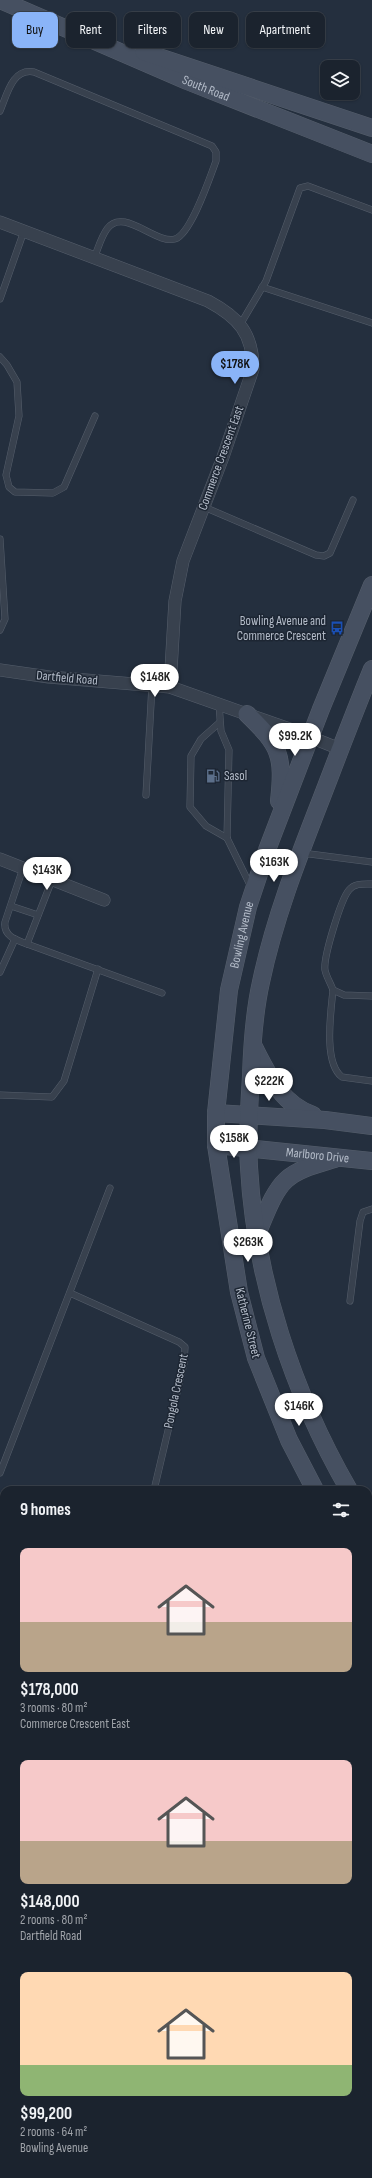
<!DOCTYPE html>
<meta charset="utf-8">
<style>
:root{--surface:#1b232e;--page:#242b36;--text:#f1f3f6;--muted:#a0a4aa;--line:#39404a;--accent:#8ab4f8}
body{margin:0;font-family:"Sofia Sans Condensed",sans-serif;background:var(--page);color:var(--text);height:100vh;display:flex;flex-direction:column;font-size:15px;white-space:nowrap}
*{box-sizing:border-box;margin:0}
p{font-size:13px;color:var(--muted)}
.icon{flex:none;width:22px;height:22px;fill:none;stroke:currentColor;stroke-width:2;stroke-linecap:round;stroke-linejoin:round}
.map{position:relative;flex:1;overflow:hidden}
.sheet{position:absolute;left:0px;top:1486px;width:372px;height:692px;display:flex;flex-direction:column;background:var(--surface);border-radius:12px 12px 0 0;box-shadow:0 1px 3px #0004,0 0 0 1px var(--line)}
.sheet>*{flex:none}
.hud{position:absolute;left:12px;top:12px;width:348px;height:36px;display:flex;gap:8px}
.fabs{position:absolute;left:320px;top:60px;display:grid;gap:8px}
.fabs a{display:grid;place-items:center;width:40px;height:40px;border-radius:8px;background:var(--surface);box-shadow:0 1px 3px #0004,0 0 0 1px var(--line);font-size:20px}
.price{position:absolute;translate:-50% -34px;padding:0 9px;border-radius:14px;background:#fff;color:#222;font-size:13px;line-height:26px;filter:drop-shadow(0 1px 2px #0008)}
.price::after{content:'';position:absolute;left:50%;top:24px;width:12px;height:9px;margin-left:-6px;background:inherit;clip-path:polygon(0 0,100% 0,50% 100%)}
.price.on{background:var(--accent);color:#111}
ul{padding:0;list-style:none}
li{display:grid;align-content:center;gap:8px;height:212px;padding:0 20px}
li span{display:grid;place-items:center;height:124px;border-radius:8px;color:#555}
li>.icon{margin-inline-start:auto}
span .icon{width:72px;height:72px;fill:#fffc;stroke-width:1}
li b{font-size:17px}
h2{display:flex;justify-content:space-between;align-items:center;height:48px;padding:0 20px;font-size:17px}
.tag{padding:0 14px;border-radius:8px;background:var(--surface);box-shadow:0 1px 3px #0004,0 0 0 1px var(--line);font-size:14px;line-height:36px}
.tag.on{background:var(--accent);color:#111}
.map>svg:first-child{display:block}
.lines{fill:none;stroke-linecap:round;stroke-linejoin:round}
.lane-casing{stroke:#565f6c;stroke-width:7}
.street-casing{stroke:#565f6c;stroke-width:13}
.secondary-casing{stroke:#565f6c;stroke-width:18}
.lane{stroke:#38414e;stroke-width:6}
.street{stroke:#38414e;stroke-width:12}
.secondary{stroke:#465061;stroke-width:17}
.labels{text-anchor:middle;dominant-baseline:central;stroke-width:3;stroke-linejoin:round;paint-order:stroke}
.street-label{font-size:13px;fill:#b4bcc9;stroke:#1d2633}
.poi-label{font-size:13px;fill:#b4bcc9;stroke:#1d2633;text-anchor:end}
</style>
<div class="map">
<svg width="372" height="2178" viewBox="0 0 372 2178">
<rect width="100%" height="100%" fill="#242f3e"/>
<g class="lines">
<!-- lane casing -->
<g class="lane-casing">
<g id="lane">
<path d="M0 111C7 95 12 68 34 72L212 146 216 152V161C210 177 191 234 175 239 156 245 123 206 107 229 101 237 98 249 94 258"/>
<polyline points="262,287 372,323"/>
<polyline points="0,299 24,231"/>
<polyline points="240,325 266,281 300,188 308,186 372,210"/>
<polyline points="0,357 7,365 17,382 19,416 6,475 9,487 15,492 53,493 64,487 95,416"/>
<polyline points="204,507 316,555 324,556 330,553 353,500"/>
<polyline points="0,539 5,619 0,630"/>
<polyline points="219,704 221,731 229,750 227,838 251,887"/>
<polyline points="219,723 201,739 191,756 190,807 206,826 227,838"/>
<polyline points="146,795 152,685"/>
<polyline points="302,853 372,862"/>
<path d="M23 868 5 922C3 936 16 940 27 944L162 993"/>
<path d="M372 884C364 884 354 883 349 890 341 899 323 958 325 970 326 976 331 984 333 990L344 995 372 996"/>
<polyline points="11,906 38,915"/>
<polyline points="27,944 52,880"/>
<polyline points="0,972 15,939"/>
<path d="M333 990C331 1011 323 1063 342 1077L372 1081"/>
<polyline points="0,1095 52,1097 64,1081 98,969"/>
<polyline points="70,1293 179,1342 185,1347 184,1363 154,1490"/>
<polyline points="350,1301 360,1221 363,1212 372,1209"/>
<polyline points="0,1473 110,1188"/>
<polyline points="0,1570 4,1571"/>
<polyline points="368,1606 372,1604"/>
<polyline points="368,1721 372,1724"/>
</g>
</g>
<!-- street casing -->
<g class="street-casing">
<g id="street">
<path d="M0 222 208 301C238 317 253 333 253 369L223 457 183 561 175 601 170 687"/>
<polyline points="0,670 49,677 170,687 295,731 340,749"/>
<polyline points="0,859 104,900"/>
<polyline points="0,1789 4,1779"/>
<polyline points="0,1978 4,1979"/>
<polyline points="368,2067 372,2067"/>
</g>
</g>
<!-- secondary casing -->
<g class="secondary-casing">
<g id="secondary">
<path id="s1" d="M0 0 187 81 372 154"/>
<polyline points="144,52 372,128"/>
<path d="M247 714C280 746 284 755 279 801"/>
<path d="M253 1045C268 1074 281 1104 313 1115"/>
<polyline points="216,1113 325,1120 372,1126"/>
<path id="s2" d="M216 1145 372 1161"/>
<path d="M257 1234C265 1217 272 1193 286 1180 299 1168 319 1164 335 1159"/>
<path id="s3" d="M315 1490 289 1440 256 1358 239 1292 216 1145V1113L229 990 248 907 267 850 321 709 372 585"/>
<path d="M349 1490C293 1393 255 1279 249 1167 247 1137 249 1107 251 1076 252 1045 254 1013 261 982 274 920 297 861 320 802 337 758 354 713 372 669"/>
<polyline points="368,1520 372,1526"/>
<polyline points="368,1573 372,1579"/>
</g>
</g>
<!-- lane -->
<use href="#lane" class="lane"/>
<!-- street -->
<use href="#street" class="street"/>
<!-- secondary -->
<use href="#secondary" class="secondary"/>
</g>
<!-- icons -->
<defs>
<g id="bus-bare" transform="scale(1.08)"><path d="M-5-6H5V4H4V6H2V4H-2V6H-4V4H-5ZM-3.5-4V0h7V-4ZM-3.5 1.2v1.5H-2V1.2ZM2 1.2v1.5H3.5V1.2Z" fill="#1a4fb4" stroke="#1d2633" stroke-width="2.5" paint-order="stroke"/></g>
<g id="fuel-bare" transform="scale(1.08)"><path d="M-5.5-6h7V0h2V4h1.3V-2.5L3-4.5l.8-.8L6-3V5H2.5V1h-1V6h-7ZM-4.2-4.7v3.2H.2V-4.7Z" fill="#5c6f8a" stroke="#1d2633" stroke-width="2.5" paint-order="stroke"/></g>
</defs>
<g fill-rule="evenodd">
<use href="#bus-bare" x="337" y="628"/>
<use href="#fuel-bare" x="213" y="776"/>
</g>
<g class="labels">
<!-- street labels -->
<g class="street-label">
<text stroke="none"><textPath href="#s1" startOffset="224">South Road</textPath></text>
<text transform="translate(221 458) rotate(-70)">Commerce Crescent East</text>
<text transform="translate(67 678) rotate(5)">Dartfield Road</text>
<text stroke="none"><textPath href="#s3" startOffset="574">Bowling Avenue</textPath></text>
<text stroke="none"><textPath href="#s2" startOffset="102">Marlboro Drive</textPath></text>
<text transform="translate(248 1323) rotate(76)">Katherine Street</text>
<text transform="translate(176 1391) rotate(-78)">Pongola Crescent</text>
</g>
<!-- poi labels -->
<g class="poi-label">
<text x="326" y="621">Bowling Avenue and<tspan x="326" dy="15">Commerce Crescent</tspan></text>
<text x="224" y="776" text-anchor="start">Sasol</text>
</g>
</g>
</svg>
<div class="fabs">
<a><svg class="icon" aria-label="layers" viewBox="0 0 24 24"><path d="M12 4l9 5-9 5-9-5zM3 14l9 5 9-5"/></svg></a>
</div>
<b class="price on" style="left:235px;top:385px">$178K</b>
<b class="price" style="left:155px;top:698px">$148K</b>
<b class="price" style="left:295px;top:757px">$99.2K</b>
<b class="price" style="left:274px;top:883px">$163K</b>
<b class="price" style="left:47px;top:891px">$143K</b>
<b class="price" style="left:269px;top:1102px">$222K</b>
<b class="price" style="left:234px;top:1159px">$158K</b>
<b class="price" style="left:248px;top:1263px">$263K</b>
<b class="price" style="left:299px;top:1427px">$146K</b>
<div class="hud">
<a class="tag on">Buy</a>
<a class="tag">Rent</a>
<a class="tag">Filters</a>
<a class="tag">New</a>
<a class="tag">Apartment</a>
</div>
<section class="sheet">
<h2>9 homes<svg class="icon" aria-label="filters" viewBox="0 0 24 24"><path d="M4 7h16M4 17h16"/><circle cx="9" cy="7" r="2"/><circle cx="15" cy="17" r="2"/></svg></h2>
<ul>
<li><span style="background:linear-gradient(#f6c9c9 60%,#b9a48a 0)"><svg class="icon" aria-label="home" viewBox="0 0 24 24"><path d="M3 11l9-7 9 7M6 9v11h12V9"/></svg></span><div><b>$178,000</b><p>3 rooms · 80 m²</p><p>Commerce Crescent East</p></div></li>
<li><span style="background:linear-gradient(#f6c9c9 65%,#b9a48a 0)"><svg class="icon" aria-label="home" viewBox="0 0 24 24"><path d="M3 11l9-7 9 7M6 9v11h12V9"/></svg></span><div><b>$148,000</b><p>2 rooms · 80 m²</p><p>Dartfield Road</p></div></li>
<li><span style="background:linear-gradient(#ffd9b3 75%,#8fb573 0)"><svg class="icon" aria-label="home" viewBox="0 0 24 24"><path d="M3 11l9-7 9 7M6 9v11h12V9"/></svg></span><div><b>$99,200</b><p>2 rooms · 64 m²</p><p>Bowling Avenue</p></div></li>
</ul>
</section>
</div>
